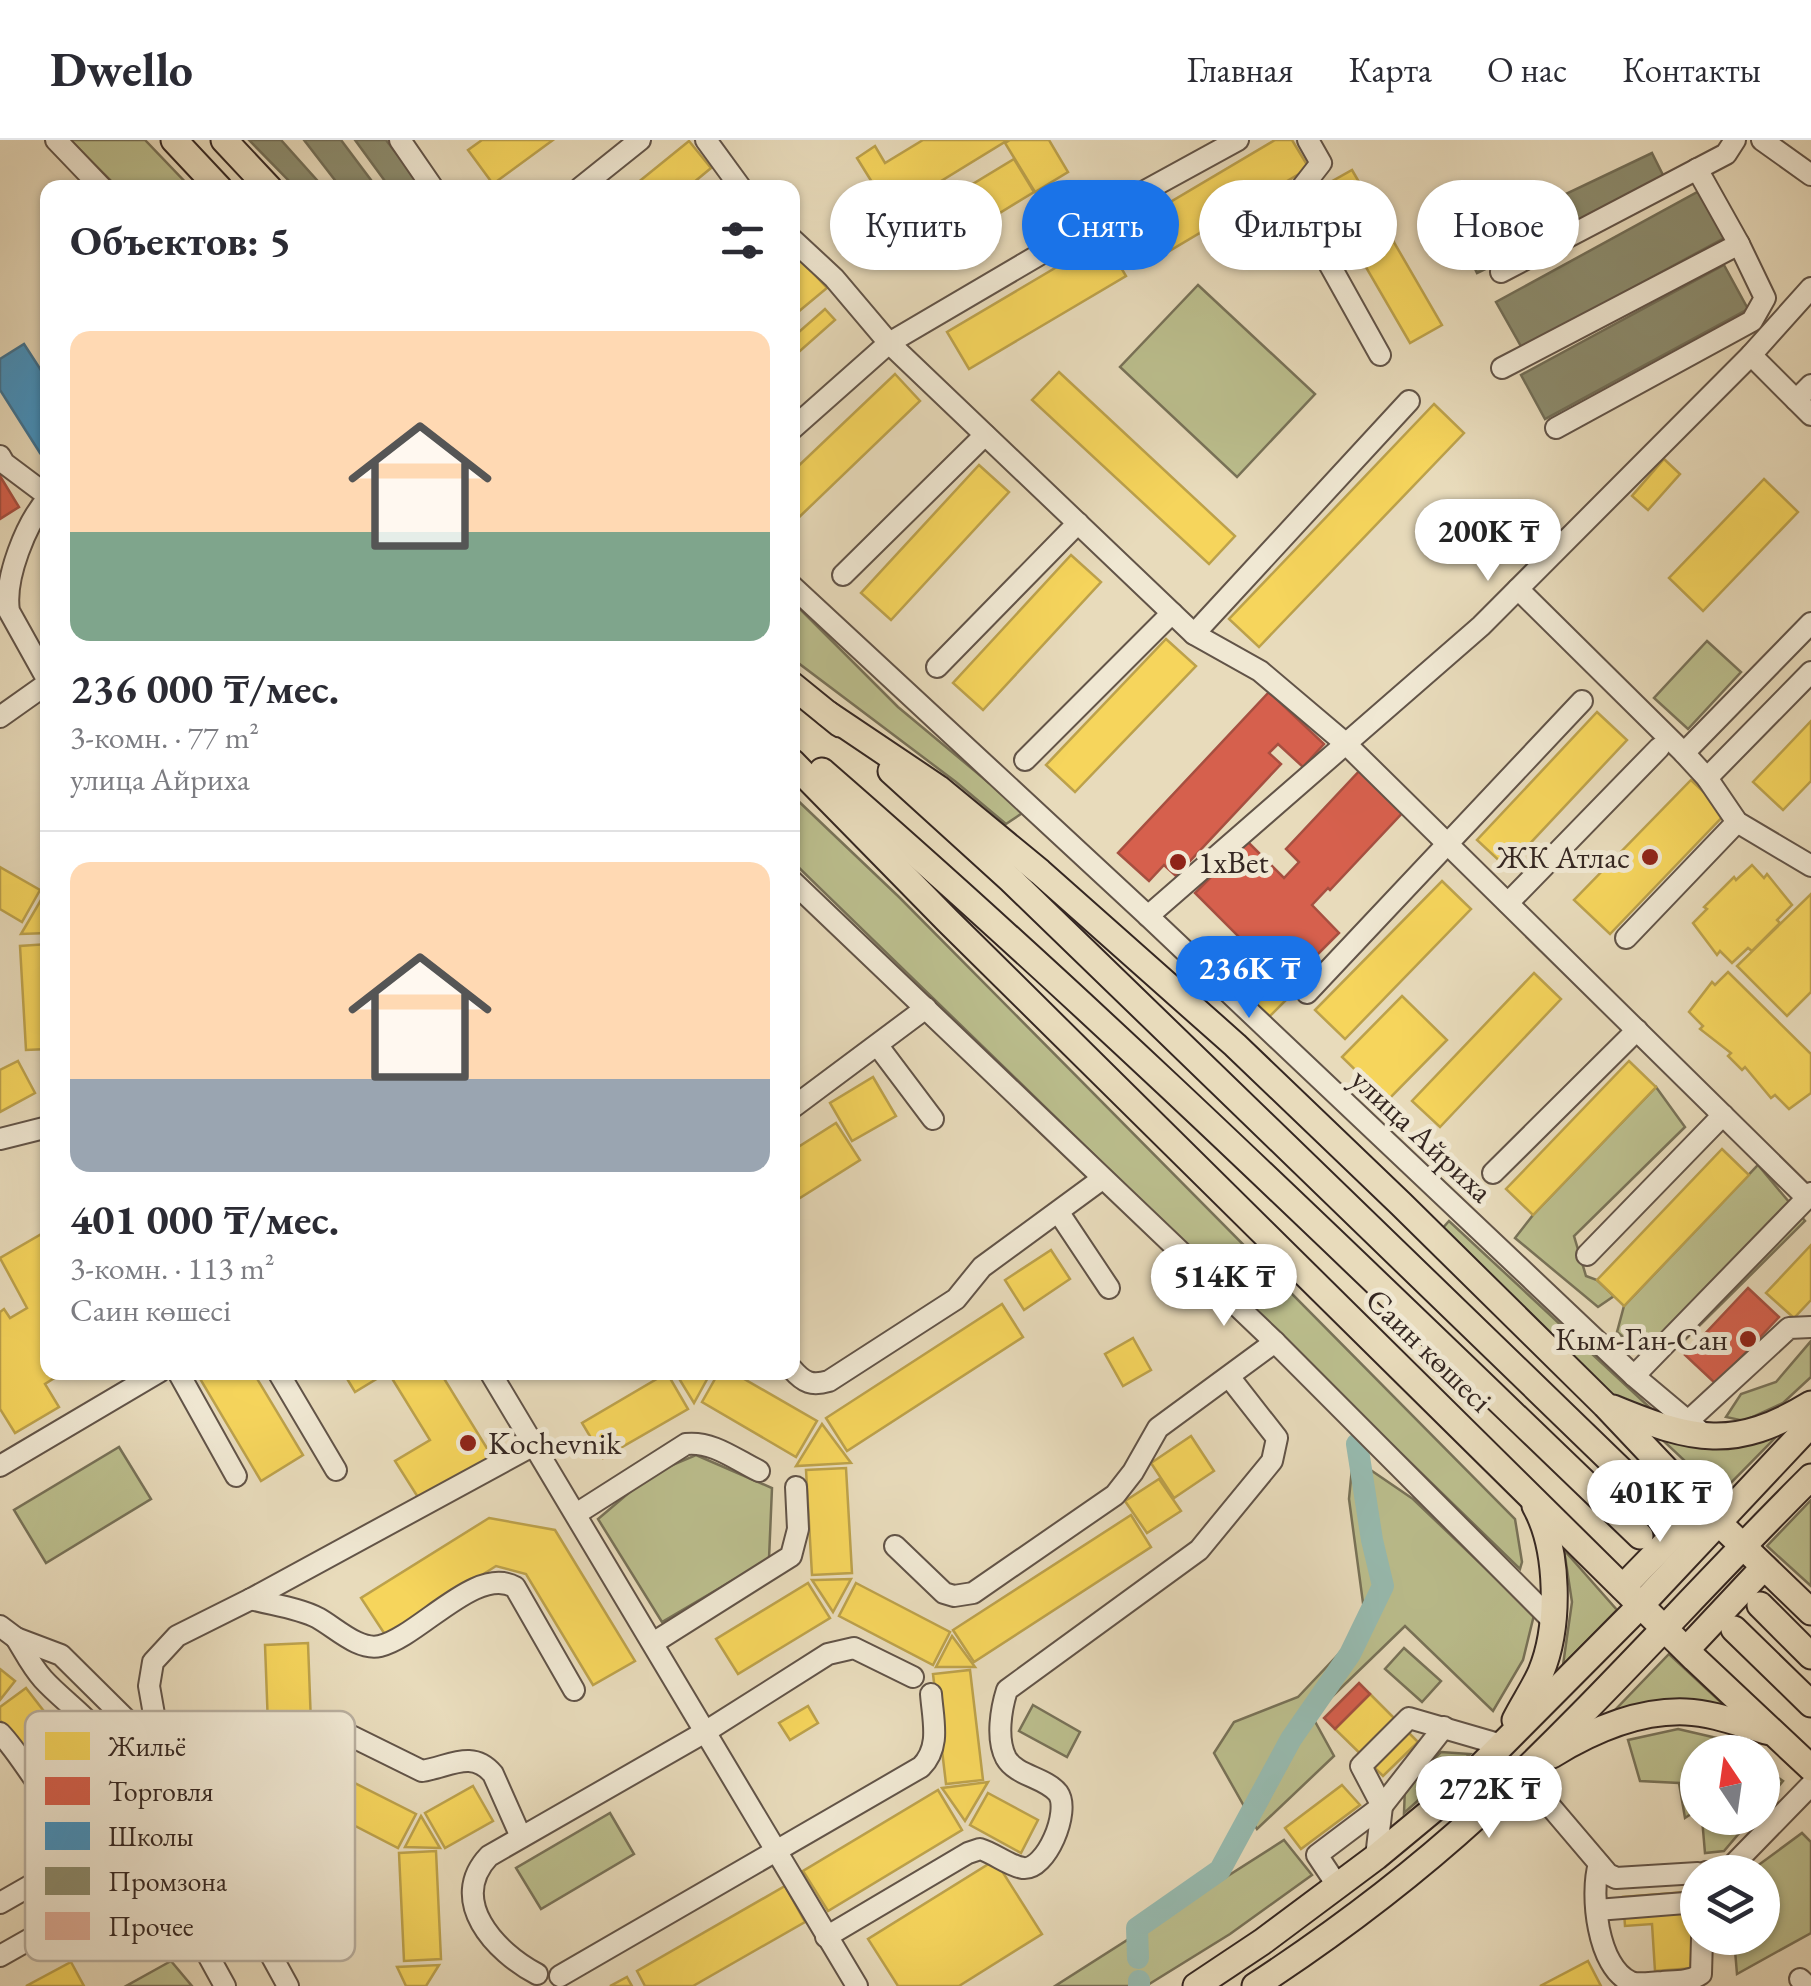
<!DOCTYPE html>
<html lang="ru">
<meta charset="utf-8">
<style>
:root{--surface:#fff;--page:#f2f2f3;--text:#2b2b33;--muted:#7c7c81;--line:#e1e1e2;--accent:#1a73e8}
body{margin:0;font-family:"EB Garamond",serif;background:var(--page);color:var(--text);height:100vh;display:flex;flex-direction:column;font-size:38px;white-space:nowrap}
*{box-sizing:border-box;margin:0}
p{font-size:32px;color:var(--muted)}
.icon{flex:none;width:55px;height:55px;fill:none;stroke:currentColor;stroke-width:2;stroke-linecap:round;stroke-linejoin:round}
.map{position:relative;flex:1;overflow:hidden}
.side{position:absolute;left:40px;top:40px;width:760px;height:1200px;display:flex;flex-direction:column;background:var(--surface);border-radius:20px;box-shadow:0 2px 8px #0004}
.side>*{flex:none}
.top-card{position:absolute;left:830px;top:40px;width:830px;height:90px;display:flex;gap:20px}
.needle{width:65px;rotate:347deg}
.tools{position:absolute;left:1680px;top:1595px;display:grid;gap:20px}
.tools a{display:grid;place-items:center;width:100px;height:100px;border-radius:50%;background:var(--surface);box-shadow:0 2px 8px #0004;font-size:50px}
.price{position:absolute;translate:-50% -85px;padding:0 22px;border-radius:35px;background:#fff;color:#222;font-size:32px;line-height:65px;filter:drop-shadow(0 2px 5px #0008)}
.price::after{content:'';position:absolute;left:50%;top:60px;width:30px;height:22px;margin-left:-15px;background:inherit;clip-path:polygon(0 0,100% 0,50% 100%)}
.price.selected{background:var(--accent);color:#fff}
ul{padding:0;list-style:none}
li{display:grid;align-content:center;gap:20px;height:530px;padding:0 30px}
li+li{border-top:2px solid var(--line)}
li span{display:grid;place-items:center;height:310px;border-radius:20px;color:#555}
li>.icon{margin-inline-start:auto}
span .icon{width:180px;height:180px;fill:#fffc;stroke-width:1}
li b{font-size:42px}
h2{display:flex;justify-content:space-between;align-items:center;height:120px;padding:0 30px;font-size:42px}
.chip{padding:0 35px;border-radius:45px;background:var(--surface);box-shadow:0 2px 8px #0004;font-size:35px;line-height:90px}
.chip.selected{background:var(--accent);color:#fff}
header{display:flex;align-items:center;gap:60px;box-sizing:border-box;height:140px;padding:0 50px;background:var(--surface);border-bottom:2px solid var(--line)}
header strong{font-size:48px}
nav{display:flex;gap:55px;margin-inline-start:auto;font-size:35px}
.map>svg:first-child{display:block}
.green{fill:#bbbe8d;stroke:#787258;stroke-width:2.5}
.homes{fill:#f6d55c;stroke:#bca14b;stroke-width:2.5}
.shops{fill:#d6604d;stroke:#a64f40;stroke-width:2.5}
.schools{fill:#4393c3;stroke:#3f7393;stroke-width:2.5}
.industry{fill:#8c8c6e;stroke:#726e57;stroke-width:2.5}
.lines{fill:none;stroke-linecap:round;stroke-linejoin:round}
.canal{stroke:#97bbb0;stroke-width:22}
.minor-casing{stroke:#625448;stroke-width:24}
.major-casing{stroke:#352722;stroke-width:29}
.minor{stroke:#f0e8d3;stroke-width:20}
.major{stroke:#e8dbbb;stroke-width:25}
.poi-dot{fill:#8f2418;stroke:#f0e8d3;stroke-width:4}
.labels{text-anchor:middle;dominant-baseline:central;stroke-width:10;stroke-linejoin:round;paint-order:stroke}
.poi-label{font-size:32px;fill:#352722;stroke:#f0e8d3;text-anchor:end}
.street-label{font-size:32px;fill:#352722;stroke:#f0e8d3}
.key{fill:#f0e8d3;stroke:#b8ae9e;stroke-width:2.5}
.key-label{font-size:28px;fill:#352722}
</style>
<header>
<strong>Dwello</strong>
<nav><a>Главная</a><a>Карта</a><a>О нас</a><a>Контакты</a></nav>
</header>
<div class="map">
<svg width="1811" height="1846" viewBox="0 0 1811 1846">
<rect width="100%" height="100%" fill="#e8dbbb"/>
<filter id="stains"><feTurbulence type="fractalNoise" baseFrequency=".002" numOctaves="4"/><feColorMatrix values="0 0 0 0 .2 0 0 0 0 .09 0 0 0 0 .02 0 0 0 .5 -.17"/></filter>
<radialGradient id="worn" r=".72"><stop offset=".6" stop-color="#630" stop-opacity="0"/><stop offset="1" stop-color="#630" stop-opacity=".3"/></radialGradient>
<!-- green -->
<g class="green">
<polygon points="70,0 145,0 190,47 117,47"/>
<polygon points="1198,145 1315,254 1237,337 1120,227"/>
<polygon points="792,461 898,567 1024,672 1006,684 956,642 793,519"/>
<polygon points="1707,501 1741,532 1688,589 1654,558"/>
<polygon points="792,655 899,757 1515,1379 1522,1422 1520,1429 793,722"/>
<polygon points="1656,947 1685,987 1574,1096 1586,1136 1597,1140 1614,1156 1598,1167 1515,1098 1533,1075"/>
<polygon points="1758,1025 1805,1081 1682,1203 1644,1214 1617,1192 1624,1166"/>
<polygon points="1449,1081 1661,1278 1609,1256 1441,1090"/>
<polygon points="1811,1201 1811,1237 1783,1263 1744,1281 1726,1277 1741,1254 1776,1242"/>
<polygon points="1785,1288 1720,1354 1655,1293"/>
<polygon points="119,1307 151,1359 46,1423 14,1370"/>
<polygon points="696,1315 772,1348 769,1419 662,1482 598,1379 651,1334"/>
<polygon points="1353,1318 1413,1359 1534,1475 1523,1520 1493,1571 1405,1486 1312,1576 1334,1616 1257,1689 1214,1613 1234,1582 1298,1557 1366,1485 1349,1359"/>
<polygon points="1811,1360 1811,1446 1767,1406"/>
<polygon points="1564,1410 1617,1470 1563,1525 1572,1462"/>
<polygon points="1404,1508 1441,1541 1422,1562 1385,1529"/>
<polygon points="1669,1514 1725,1566 1667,1560 1615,1570"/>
<polygon points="1033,1565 1080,1592 1067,1617 1019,1591"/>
<polygon points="1678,1589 1721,1599 1741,1612 1698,1612 1697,1670 1685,1678 1679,1643 1640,1641 1628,1600"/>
<polygon points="1441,1612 1470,1614 1404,1673 1405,1647"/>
<polygon points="1763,1627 1783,1641 1763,1665"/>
<polygon points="610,1673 634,1714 541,1769 516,1728"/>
<polygon points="1702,1678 1752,1678 1724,1711 1705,1713"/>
<polygon points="1802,1693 1811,1702 1811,1793 1737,1834 1734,1798 1762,1798 1762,1732 1749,1732"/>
<polygon points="1284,1700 1312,1735 1230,1794 1146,1846 1055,1846"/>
<polygon points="171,1821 192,1846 126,1846"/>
</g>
<!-- homes -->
<g class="homes">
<polygon points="482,0 553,0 493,44 468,10"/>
<polygon points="923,0 1008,0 897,68 882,43 875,47 857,18 875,6 885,23"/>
<polygon points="1010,0 1049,0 1068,32 1035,52 1005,3"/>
<polygon points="1275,0 1292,0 1309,28 1156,119 1135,83"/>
<polygon points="689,1 711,28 687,48 631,48"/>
<polygon points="1014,19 1034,52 946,106 925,73"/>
<polygon points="1352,30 1442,185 1410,203 1320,48"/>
<polygon points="1104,99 1126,136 969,229 947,192"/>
<polygon points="792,110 827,148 792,177"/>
<polygon points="825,169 835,180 792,218 792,198"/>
<polygon points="1059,232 1235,396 1209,424 1032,260"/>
<polygon points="895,234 920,261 793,383 792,332"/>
<polygon points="1434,264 1464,293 1259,507 1229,479"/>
<polygon points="1664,319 1680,334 1648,370 1632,356"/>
<polygon points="979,325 1009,352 891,480 861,453"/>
<polygon points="1764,339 1798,372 1703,471 1669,438"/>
<polygon points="1071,415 1101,442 983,570 953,543"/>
<polygon points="1166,499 1196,526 1075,652 1046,625"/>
<polygon points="1597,572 1627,600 1507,728 1477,700"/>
<polygon points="1811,581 1811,641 1783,670 1753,642"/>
<polygon points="1691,640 1726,673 1610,794 1574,760"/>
<polygon points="1752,725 1764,738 1767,734 1792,765 1777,780 1780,783 1752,811 1748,808 1732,823 1720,811 1717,815 1693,783 1707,769 1704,767 1734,737 1736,740"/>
<polygon points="0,727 40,750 22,782 0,769"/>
<polygon points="1442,741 1471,769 1345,899 1315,870"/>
<polygon points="45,753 48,759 48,793 21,794"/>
<polygon points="1811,754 1811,852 1787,876 1737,826"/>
<polygon points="48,804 48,909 26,910 20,806"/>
<polygon points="1253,820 1291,855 1269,877 1232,842"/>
<polygon points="1728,832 1811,914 1811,953 1789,969 1775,955 1771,958 1745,927 1742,930 1728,916 1731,913 1700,889 1703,886 1689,872 1712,842 1715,845"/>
<polygon points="1534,833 1561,859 1440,987 1412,961"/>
<polygon points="1402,856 1447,900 1387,961 1342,917"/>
<polygon points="18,921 35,953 0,972 0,930"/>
<polygon points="1629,921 1656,947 1533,1075 1506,1049"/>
<polygon points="873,937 896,976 852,1001 830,963"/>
<polygon points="836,983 860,1020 792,1063 792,1011"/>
<polygon points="1722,1009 1749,1035 1624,1166 1597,1140"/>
<polygon points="45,1092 48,1232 64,1232 45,1244 59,1267 15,1293 0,1269 0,1172 4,1169 10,1178 27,1168 0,1118"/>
<polygon points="1811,1105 1811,1160 1794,1178 1766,1153"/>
<polygon points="1051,1110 1070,1139 1024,1170 1005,1140"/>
<polygon points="1002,1164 1023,1197 847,1311 826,1278"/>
<polygon points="1133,1198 1151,1230 1123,1246 1105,1214"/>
<polygon points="196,1232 253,1232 303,1315 261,1341"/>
<polygon points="343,1232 388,1232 355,1252"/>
<polygon points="388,1232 440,1232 493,1318 421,1362 395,1321 430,1300"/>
<polygon points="675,1232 711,1232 694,1263"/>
<polygon points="719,1232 732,1232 817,1281 796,1317 702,1262"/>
<polygon points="667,1233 688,1269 603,1318 582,1283"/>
<polygon points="822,1284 851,1323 796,1326"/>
<polygon points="1191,1296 1214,1331 1174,1358 1151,1323"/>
<polygon points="846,1328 852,1433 812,1435 806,1330"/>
<polygon points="1159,1339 1181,1371 1147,1393 1125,1361"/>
<polygon points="1131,1375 1151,1407 974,1522 953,1490"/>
<polygon points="489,1378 555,1390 635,1521 593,1545 526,1434 496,1426 386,1496 361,1458"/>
<polygon points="851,1439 833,1472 812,1440 816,1440"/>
<polygon points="808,1443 830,1478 738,1534 716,1499"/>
<polygon points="856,1443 950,1492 933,1525 839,1476"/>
<polygon points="952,1496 975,1527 936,1527"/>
<polygon points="308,1503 312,1611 269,1613 265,1505"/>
<polygon points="0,1529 15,1541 0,1560"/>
<polygon points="970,1530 983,1640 946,1644 933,1534"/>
<polygon points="26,1548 98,1641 66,1666 0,1580 0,1567"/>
<polygon points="1370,1554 1418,1602 1383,1636 1335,1589"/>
<polygon points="808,1566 818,1583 790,1600 779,1583"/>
<polygon points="321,1626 416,1674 398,1708 303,1659"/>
<polygon points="988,1642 965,1681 942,1648"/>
<polygon points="1342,1645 1360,1665 1301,1709 1285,1688"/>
<polygon points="473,1646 493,1681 445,1708 425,1673"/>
<polygon points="938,1650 962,1690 828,1771 803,1731"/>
<polygon points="988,1653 1038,1680 1021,1713 970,1685"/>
<polygon points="421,1676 440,1708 405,1707"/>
<polygon points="436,1711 441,1819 404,1821 399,1713"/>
<polygon points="995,1720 1042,1794 959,1846 898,1846 868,1799"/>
<polygon points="785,1746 805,1782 693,1846 645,1846 637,1831"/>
<polygon points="1698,1751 1698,1782 1691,1782 1694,1828 1655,1831 1652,1784 1625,1786 1623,1757"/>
<polygon points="1588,1821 1601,1846 1540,1846"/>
<polygon points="71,1822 84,1846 26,1846"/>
<polygon points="439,1825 426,1846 406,1846 397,1827"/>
<polygon points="627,1837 632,1846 610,1846"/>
</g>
<!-- shops -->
<g class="shops">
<polygon points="0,336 19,367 0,379"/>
<polygon points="1269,552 1324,604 1303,627 1278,604 1269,613 1281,624 1176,736 1164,725 1149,741 1118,713"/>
<polygon points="1363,627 1407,668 1330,750 1328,748 1312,765 1339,793 1287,845 1195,753 1247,701 1284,738 1299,722 1286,709"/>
<polygon points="1748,1148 1779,1177 1716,1244 1685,1215"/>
<polygon points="1359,1543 1370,1554 1335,1589 1324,1578"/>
</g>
<!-- schools -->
<polygon class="schools" points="24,204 48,241 48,308 40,313 0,250 0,219"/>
<!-- industry -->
<g class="industry">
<polygon points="249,0 281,0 324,48 296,48"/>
<polygon points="304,0 341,0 377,48 341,48"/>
<polygon points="355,0 386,0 423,48 390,48"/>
<polygon points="1652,13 1667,43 1477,133 1463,103"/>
<polygon points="1701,50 1726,97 1522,208 1496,162"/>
<polygon points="1724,125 1748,169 1545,279 1521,235"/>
</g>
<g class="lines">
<!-- canal -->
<g class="canal">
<polyline points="1138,1818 1137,1788 1220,1730 1291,1599 1350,1514 1383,1446 1372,1400 1357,1304"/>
<polyline points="1139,1841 1139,1846"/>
</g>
<!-- minor casing -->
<g class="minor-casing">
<g id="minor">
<polyline points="56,0 102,48"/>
<polyline points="400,0 433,48"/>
<polyline points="706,0 741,48"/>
<polyline points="1308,0 1321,23 1293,59 1380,215"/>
<polyline points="1762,0 1811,35"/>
<polyline points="580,48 640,0"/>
<polyline points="1112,69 1238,0"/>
<polyline points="792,99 834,138 889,203 1194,494 1260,531 1345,603 1807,1058 1811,1053"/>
<polyline points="1501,132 1726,14 1735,0"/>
<polyline points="1751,215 1811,275"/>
<polyline points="1502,228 1739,104 1697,29"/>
<polyline points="1796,260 1811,245"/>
<polyline points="1556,288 1752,181 1765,158 1739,104"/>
<polyline points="792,289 889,203 1090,85"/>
<polyline points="0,316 4,323 48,356"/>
<path d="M48 358C26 383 4 438 9 471L48 541"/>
<polyline points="843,435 985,295"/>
<polyline points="792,446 1148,776 1634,1236 1702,1293"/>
<polyline points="1518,449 1684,613 1707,638 1737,682 1811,726"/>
<polyline points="1194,494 1409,261"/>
<polyline points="937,527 1078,383"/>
<polyline points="0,577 48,543"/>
<polyline points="1684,613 1811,483"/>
<polyline points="1025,620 1172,473"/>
<polyline points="1707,638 1811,532"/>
<polyline points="792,741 1275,1202 1552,1480"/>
<polyline points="1508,763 1659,608"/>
<polyline points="1148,776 1481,486 1751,215 1811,148"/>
<polyline points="1626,798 1737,682"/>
<polyline points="1307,853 1582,561"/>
<polyline points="878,906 933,979"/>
<polyline points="792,968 926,868"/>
<polyline points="0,999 48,987"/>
<polyline points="1493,1033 1637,890"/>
<polyline points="1059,1073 1109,1148"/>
<polyline points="1587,1115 1723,975"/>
<path d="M792 1229C804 1243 812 1246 829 1241L956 1159 982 1127 1102 1039"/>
<polyline points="178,1232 236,1336"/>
<polyline points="278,1232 336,1330"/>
<polyline points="490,1232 857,1846"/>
<polyline points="1634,1236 1807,1058"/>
<polyline points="1687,1282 1789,1188 1811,1187"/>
<polyline points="0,1326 159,1232"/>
<path d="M576 1374 686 1304C713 1301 736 1320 759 1331"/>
<polyline points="895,1406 944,1453 954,1456 973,1453 1115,1355 1133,1332 1158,1288 1275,1202"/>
<path d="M251 1459C273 1465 299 1468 318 1478 336 1488 359 1511 380 1506 420 1496 476 1425 515 1447L574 1550"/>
<polyline points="0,1486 16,1498 61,1515 161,1614 288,1846"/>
<polyline points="653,1503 791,1416 798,1389 796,1347"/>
<path d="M343 1592 422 1631C449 1627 472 1609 493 1634L521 1697"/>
<path d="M0 1593C43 1638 56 1712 120 1638 118 1596 69 1568 43 1539 32 1527 24 1511 16 1498"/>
<polyline points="161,1614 149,1546 153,1522 177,1496 251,1459 534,1305"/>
<polyline points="1522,1633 1608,1734 1616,1738 1698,1733"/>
<polyline points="1376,1717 1382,1666 1361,1626 1409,1578 1502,1605"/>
<path d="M1599 1724C1590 1753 1597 1828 1631 1842 1639 1845 1653 1842 1662 1842 1676 1841 1689 1842 1701 1834L1702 1798"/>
<polyline points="1706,1732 1720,1732 1733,1725 1811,1645"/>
<polyline points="1337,1745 1317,1715 1382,1666 1444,1587"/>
<polyline points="0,1763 105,1703 137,1697 156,1703 201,1686"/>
<polyline points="1597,1770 1698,1762"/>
<path d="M826 1797 968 1713 980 1709C994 1713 1009 1726 1023 1728 1046 1731 1071 1671 1058 1653 1045 1637 1016 1636 1006 1618 996 1599 1001 1569 1007 1550L1199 1410 1272 1321 1277 1298 1230 1238"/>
<polyline points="0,1816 129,1743 141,1734 156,1703"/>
<path d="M537 1834C495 1812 447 1760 489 1716L705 1592 828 1514 854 1508 913 1537"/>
<path d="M560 1836 921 1627C941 1607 933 1581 931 1554"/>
<polyline points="1800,1839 1807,1846"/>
<polyline points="225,1846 209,1817 257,1790"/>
</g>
</g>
<!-- major casing -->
<g class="major-casing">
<g id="major">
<polyline points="174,0 219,48"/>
<polyline points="224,0 269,48"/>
<polyline points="792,545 840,584"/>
<polyline points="828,574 938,648 1040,732 1235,905 1401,1064 1605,1265 1690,1355 1811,1472"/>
<polyline points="792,622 948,781 1695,1519 1811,1628"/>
<path d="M822 631C1104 876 1370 1137 1640 1396"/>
<polyline points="891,631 1011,740 1664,1372"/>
<path d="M1613 1268C1693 1301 1734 1311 1811 1264"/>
<polyline points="1623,1447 1702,1366"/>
<polyline points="1760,1465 1811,1516"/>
<polyline points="1734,1489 1811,1564"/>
<polyline points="1687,1509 1764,1427"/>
<path d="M1515 1580C1523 1564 1534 1548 1541 1532 1560 1486 1559 1409 1535 1366"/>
<path d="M1552 1615C1591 1591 1639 1570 1686 1572 1714 1573 1743 1585 1770 1592"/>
<polyline points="1196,1846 1262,1802 1376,1717 1458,1649 1641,1465 1811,1284"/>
<path d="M1255 1846C1333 1795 1410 1737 1479 1674 1595 1567 1699 1448 1811 1337"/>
</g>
</g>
<!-- minor -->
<use href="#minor" class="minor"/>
<!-- major -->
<use href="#major" class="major"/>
</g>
<!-- markers -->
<g class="poi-dot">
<circle cx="1650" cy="717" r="10"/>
<circle cx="1178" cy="722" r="10"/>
<circle cx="1748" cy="1199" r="10"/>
<circle cx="468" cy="1303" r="10"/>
</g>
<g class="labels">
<!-- poi labels -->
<g class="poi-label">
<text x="1630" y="717">ЖК Атлас</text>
<text x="1198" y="722" text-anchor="start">1xBet</text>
<text x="1728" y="1199">Кым-Ган-Сан</text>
<text x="488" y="1303" text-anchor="start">Kochevnik</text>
</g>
<!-- street labels -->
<g class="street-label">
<text transform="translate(1422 995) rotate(43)">улица Айриха</text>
<text transform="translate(1429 1210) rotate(44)">Саин көшесі</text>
</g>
</g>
<!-- legend -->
<rect x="25" y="1571" width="330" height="250" rx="15" class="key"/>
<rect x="45" y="1592" width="45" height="28" fill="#f6d55c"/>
<rect x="45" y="1637" width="45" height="28" fill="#d6604d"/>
<rect x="45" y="1682" width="45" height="28" fill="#4393c3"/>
<rect x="45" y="1727" width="45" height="28" fill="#8c8c6e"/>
<rect x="45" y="1772" width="45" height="28" fill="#deac97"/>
<g class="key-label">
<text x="108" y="1616">Жильё</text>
<text x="108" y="1661">Торговля</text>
<text x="108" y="1706">Школы</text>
<text x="108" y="1751">Промзона</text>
<text x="108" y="1796">Прочее</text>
</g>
<rect width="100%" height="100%" filter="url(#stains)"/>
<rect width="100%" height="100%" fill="url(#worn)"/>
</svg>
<div class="tools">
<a><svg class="needle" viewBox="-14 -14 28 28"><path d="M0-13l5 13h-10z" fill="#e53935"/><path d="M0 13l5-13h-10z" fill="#7c7c81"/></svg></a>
<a><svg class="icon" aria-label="layers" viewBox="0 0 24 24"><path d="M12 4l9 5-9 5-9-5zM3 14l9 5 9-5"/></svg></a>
</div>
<b class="price" style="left:1488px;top:444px">200K ₸</b>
<b class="price selected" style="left:1249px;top:881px">236K ₸</b>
<b class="price" style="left:1224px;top:1189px">514K ₸</b>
<b class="price" style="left:1660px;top:1405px">401K ₸</b>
<b class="price" style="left:1489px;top:1701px">272K ₸</b>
<div class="top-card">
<a class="chip">Купить</a>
<a class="chip selected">Снять</a>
<a class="chip">Фильтры</a>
<a class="chip">Новое</a>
</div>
<section class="side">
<h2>Объектов: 5<svg class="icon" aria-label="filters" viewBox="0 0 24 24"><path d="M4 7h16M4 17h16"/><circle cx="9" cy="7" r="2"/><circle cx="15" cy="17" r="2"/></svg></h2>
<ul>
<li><span style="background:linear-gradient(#ffd9b3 65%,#7fa58c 0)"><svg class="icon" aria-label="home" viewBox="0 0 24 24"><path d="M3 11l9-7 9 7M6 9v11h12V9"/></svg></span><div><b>236 000 ₸/мес.</b><p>3-комн. · 77 m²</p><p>улица Айриха</p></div></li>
<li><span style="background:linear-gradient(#ffd9b3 70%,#9aa5b1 0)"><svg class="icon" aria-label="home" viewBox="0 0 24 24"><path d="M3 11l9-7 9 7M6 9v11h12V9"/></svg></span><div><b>401 000 ₸/мес.</b><p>3-комн. · 113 m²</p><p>Саин көшесі</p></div></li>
</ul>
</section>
</div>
